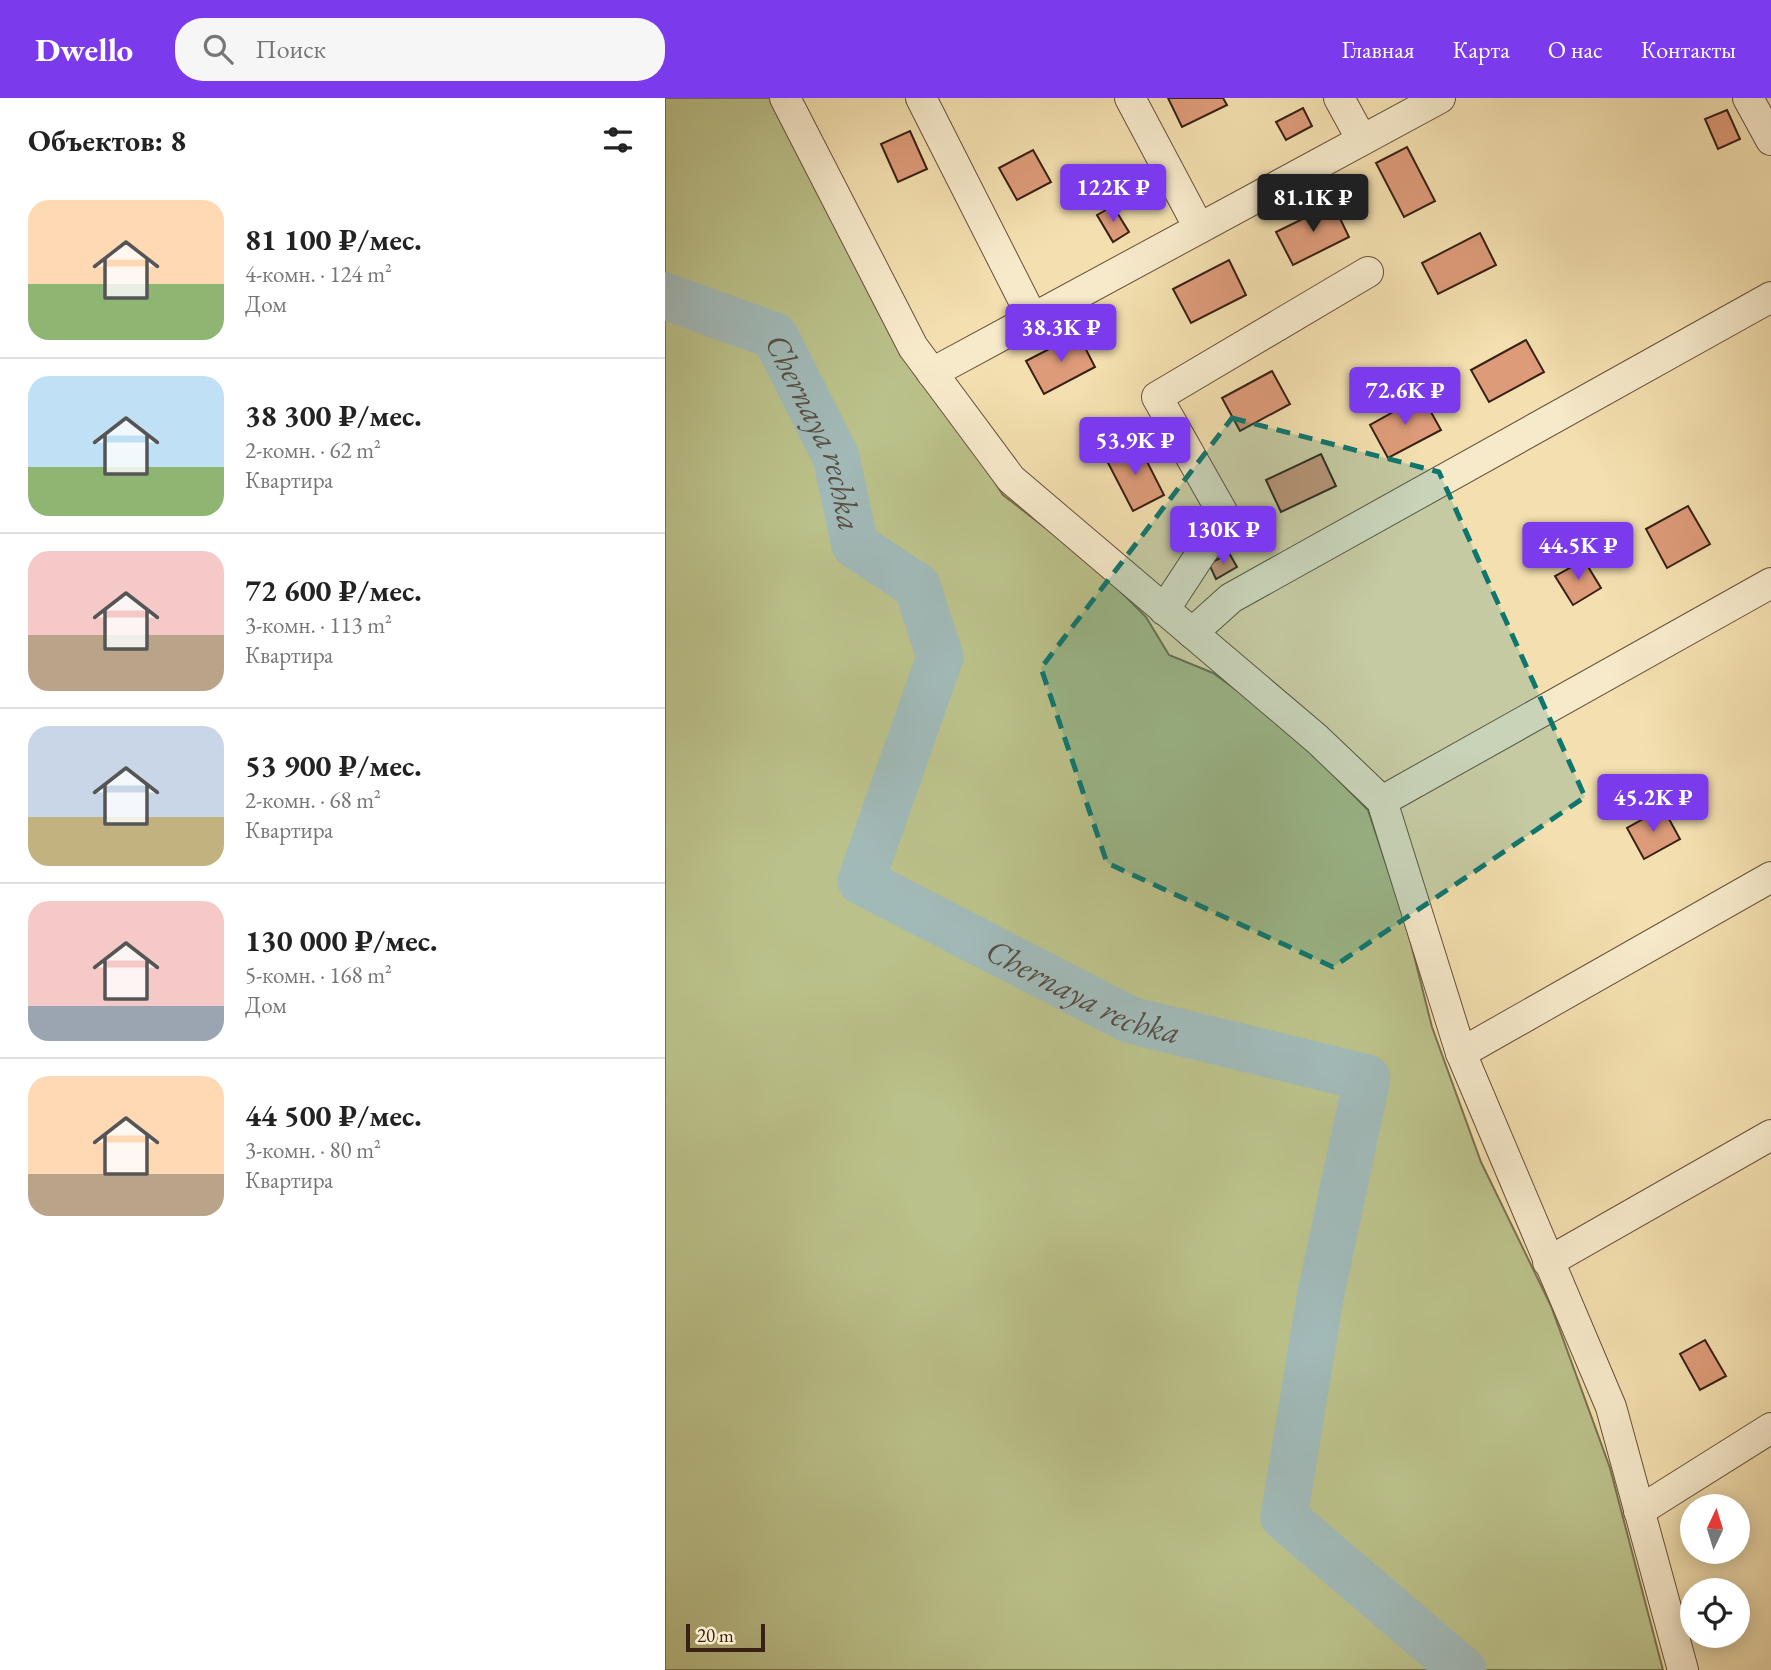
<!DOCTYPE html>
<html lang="ru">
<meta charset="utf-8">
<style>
:root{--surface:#fff;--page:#f6f6f6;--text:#222;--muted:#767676;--line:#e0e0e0;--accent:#7c3aed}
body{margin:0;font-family:"EB Garamond",serif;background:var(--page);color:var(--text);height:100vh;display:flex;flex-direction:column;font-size:26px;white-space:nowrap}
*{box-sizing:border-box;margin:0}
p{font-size:23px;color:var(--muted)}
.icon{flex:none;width:38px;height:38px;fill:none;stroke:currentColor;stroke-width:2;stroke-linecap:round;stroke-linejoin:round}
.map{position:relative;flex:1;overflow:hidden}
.details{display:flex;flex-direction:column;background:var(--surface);width:665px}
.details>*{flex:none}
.needle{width:46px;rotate:4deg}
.controls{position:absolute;left:1015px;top:1396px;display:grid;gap:14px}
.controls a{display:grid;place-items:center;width:70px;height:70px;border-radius:50%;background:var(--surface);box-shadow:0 4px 18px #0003;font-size:35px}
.scale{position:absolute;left:21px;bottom:18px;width:79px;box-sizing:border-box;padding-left:7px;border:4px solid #382114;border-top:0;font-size:19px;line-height:24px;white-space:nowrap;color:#382114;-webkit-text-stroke:5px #f7eacb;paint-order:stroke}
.price{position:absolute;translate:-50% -60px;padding:0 16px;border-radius:7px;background:var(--accent);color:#fff;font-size:23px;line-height:46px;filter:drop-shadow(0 2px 4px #0008)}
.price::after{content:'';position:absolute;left:50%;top:42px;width:21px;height:16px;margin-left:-10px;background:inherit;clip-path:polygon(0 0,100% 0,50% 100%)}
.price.on{background:#222;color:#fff}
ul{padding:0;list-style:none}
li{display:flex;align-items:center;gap:21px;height:175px;padding:0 28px}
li+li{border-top:2px solid var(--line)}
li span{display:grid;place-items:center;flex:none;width:196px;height:140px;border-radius:21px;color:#555}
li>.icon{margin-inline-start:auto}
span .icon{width:84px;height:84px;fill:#fffc;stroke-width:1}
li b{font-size:30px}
h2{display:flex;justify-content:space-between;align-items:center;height:84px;padding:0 28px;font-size:30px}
header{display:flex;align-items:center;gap:42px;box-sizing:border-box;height:98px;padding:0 35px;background:var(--accent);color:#fff}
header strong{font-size:33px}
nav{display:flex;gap:38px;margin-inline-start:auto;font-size:24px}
.search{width:490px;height:63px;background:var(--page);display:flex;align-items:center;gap:18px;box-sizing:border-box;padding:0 24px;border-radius:28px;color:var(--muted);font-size:26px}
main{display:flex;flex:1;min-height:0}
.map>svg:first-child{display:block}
.green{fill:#bbc18a;stroke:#7a714f;stroke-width:2}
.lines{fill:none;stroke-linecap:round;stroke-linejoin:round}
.river{stroke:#a1b9b7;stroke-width:47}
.building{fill:#dd9b79;stroke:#382114;stroke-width:2}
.minor-casing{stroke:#67503b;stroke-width:32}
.minor{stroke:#f7eacb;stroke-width:30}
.marked{fill:#0f766e;fill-opacity:0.2;stroke:#0f766e;stroke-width:5;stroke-dasharray:14 9;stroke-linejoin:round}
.labels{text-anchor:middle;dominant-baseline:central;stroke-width:5;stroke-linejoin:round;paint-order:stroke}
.water-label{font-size:33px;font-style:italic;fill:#584f45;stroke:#f7eacb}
</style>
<header>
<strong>Dwello</strong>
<div class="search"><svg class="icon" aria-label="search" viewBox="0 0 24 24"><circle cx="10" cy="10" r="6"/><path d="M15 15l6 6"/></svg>Поиск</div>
<nav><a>Главная</a><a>Карта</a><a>О нас</a><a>Контакты</a></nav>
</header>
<main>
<section class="details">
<h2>Объектов: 8<svg class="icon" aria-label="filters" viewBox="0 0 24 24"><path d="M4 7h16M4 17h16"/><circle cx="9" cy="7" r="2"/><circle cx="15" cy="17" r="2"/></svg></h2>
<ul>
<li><span style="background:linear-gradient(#ffd9b3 60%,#8fb573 0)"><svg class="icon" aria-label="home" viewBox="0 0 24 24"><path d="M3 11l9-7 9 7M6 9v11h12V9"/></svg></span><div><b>81 100 ₽/мес.</b><p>4-комн. · 124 m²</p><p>Дом</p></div></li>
<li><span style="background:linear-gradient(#bfe0f5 65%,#8fb573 0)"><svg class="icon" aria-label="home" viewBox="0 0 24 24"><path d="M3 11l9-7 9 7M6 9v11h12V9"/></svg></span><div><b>38 300 ₽/мес.</b><p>2-комн. · 62 m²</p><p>Квартира</p></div></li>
<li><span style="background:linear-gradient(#f6c9c9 60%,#b9a48a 0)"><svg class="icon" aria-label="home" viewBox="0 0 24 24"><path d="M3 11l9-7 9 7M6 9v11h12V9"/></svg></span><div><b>72 600 ₽/мес.</b><p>3-комн. · 113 m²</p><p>Квартира</p></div></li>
<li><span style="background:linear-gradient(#c9d6e8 65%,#c2b280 0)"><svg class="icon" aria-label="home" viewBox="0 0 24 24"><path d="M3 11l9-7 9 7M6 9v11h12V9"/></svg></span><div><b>53 900 ₽/мес.</b><p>2-комн. · 68 m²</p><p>Квартира</p></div></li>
<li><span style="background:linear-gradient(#f6c9c9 75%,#9aa5b1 0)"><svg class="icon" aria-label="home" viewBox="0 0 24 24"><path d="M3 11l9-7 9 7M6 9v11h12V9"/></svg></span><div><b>130 000 ₽/мес.</b><p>5-комн. · 168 m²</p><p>Дом</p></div></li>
<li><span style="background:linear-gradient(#ffd9b3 70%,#b9a48a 0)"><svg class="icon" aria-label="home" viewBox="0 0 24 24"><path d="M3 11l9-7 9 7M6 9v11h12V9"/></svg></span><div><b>44 500 ₽/мес.</b><p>3-комн. · 80 m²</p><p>Квартира</p></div></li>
</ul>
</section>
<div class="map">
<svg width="1106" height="1572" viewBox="0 0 1106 1572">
<rect width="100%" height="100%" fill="#f3dfaf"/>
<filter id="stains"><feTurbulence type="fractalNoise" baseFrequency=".00286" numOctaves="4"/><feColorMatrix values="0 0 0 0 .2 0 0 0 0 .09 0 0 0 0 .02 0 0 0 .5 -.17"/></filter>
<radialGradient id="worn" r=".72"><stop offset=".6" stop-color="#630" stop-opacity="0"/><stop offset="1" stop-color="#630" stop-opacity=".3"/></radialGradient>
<!-- green -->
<polygon class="green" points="0,0 112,0 215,215 253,281 296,331 338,397 413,455 453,491 481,519 504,557 548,575 617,625 703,712 741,826 767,929 816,1064 886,1208 945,1370 998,1572 0,1572"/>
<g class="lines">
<!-- river -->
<path class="river" id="s1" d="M0 198 110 238 171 359 190 447 252 488 275 559 196 783 465 922 702 980 655 1200 619 1419 798 1572"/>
</g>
<!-- building -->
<g class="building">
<polygon points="503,0 558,0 562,7 517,29"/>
<polygon points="638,10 647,28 621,42 611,24"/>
<polygon points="1062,12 1075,41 1053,51 1040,21"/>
<polygon points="245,33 262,71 233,84 216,46"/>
<polygon points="742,49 770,103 739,119 711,65"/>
<polygon points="368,52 386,84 352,102 334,70"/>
<polygon points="668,106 684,139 628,167 611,134"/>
<polygon points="448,108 464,134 448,144 432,117"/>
<polygon points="815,135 831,167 773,196 757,165"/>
<polygon points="564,162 581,197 526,225 508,191"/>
<polygon points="413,236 430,269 379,296 361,263"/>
<polygon points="861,242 879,274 824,304 806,272"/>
<polygon points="607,273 625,306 575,333 557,300"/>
<polygon points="757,298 776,332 723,360 705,327"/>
<polygon points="472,344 499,397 468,413 441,361"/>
<polygon points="656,356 671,388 616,414 601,382"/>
<polygon points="1023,408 1045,446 1002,470 981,431"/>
<polygon points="564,455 572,469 551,481 544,466"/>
<polygon points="919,462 936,490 908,507 890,478"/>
<polygon points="998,710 1015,741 979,761 962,730"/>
<polygon points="1040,1242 1061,1278 1035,1292 1015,1256"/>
</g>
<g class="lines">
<!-- minor casing -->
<g class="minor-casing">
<g id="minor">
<polyline points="120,0 248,249 346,381 652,641 717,703 796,955 946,1309 1018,1572"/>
<polyline points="256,0 368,221"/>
<polyline points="465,0 534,130"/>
<polyline points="674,0 697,42"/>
<polyline points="1083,0 1106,42"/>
<polyline points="267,275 775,0"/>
<polyline points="499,512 560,419 492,299 703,174"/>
<polyline points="527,535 566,500 1106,199"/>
<polyline points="717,703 1106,485"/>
<polyline points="796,955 1106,779"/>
<polyline points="883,1164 1106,1037"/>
<polyline points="974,1413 1106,1330"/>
</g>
</g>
<!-- minor -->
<use href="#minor" class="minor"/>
</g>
<!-- marked area -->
<path class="marked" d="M567 320 774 374 920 699 668 869 442 765 376 570Z"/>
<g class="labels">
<!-- water labels -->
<g class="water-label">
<text stroke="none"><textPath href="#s1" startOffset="222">Chernaya rechka</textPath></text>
<text stroke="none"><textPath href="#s1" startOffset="978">Chernaya rechka</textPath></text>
</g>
</g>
<rect width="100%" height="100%" filter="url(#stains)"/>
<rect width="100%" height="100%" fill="url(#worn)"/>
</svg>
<div class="controls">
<a><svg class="needle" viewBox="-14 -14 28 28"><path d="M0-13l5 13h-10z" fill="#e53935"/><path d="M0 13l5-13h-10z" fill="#767676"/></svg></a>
<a><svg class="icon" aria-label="locate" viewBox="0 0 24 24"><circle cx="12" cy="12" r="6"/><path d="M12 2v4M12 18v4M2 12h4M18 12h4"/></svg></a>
</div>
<div class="scale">20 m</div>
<b class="price" style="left:448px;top:126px">122K ₽</b>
<b class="price on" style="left:648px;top:136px">81.1K ₽</b>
<b class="price" style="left:396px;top:266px">38.3K ₽</b>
<b class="price" style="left:740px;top:329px">72.6K ₽</b>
<b class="price" style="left:470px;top:379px">53.9K ₽</b>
<b class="price" style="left:558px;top:468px">130K ₽</b>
<b class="price" style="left:913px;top:484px">44.5K ₽</b>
<b class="price" style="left:988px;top:736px">45.2K ₽</b>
</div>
</main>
